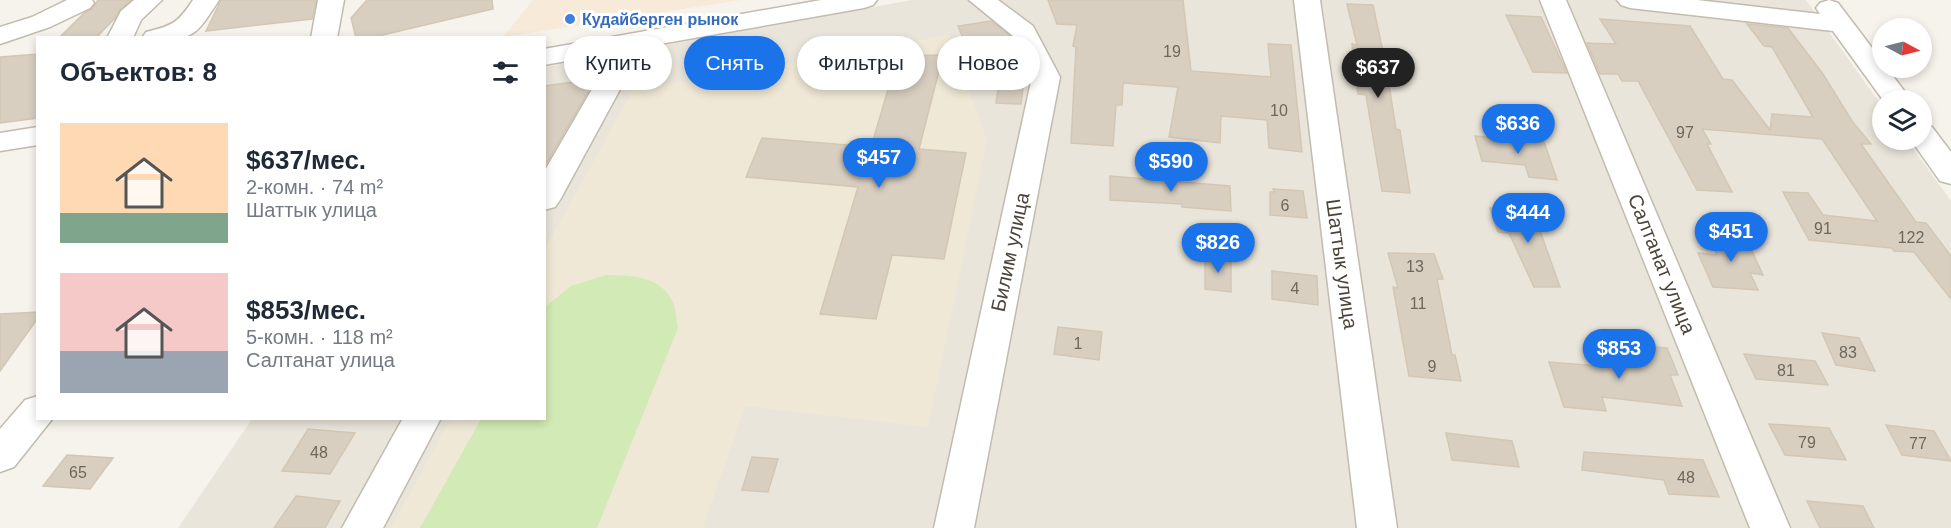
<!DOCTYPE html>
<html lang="ru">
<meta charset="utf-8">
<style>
:root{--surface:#fff;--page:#f2f2f3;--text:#1f2937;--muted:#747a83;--accent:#1a73e8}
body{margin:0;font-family:Arial,sans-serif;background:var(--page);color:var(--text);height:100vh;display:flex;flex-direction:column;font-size:22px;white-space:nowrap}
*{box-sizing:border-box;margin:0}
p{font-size:20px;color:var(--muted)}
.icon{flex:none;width:33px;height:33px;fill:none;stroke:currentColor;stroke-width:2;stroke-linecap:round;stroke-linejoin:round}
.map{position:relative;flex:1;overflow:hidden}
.panel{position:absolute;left:36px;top:36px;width:510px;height:384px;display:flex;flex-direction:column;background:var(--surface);border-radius:0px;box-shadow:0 3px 9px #0003}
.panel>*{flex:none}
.top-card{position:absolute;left:564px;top:36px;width:570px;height:54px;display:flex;gap:12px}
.needle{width:39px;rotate:97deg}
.buttons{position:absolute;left:1872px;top:18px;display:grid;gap:12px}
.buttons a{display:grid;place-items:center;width:60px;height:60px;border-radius:50%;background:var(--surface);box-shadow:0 3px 9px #0003;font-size:30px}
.price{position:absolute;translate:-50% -51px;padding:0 14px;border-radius:21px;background:var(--accent);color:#fff;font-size:20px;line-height:39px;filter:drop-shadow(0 2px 3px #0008)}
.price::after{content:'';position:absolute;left:50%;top:36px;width:18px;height:14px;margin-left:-9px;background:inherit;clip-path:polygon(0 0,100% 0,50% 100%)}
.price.active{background:#222;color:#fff}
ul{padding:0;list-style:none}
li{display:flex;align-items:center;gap:18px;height:150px;padding:0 24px}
li span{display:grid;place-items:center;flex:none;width:168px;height:120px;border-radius:0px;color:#555}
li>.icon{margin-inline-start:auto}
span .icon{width:72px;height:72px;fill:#fffc;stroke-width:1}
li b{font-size:26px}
h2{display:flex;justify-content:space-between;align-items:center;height:72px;padding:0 24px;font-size:26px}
.chip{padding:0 21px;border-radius:27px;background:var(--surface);box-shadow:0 3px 9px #0003;font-size:21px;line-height:54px}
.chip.active{background:var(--accent);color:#fff}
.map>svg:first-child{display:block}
.residential{fill:#eae5da}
.commercial{fill:#f7ead8}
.education{fill:#efe8d6}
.green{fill:#d2eab5}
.building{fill:#d8cfc1;stroke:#d3c7b4;stroke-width:1.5}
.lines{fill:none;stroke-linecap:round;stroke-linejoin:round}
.minor-casing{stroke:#c2bbae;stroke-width:3}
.minor{fill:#fff;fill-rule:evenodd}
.shop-dot{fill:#3f7fe0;stroke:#fff;stroke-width:2}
.labels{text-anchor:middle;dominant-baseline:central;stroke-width:6;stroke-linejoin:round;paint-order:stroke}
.far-shop-label{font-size:16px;font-weight:bold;fill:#366cbe;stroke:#fff;text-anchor:start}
.number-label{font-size:16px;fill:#6e675b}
.street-label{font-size:20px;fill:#4b4439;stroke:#fff}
</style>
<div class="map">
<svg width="1951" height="528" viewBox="0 0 1951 528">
<rect width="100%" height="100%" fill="#f6f3ec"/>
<!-- residential -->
<polygon class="residential" points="912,0 1806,0 1882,106 1882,140 1907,140 1951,201 1951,528 178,528 252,419 544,418 545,67"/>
<!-- commercial -->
<polygon class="commercial" points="533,0 741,0 503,37"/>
<!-- education -->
<polygon class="education" points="949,35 987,140 928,427 745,406 703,528 391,528 451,419 544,418 545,249 633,90"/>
<!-- green -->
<path class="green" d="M606 275C630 275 659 276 672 300 676 307 676 320 678 328L597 528H420L481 419 544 418 545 307 571 286Z"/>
<!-- building -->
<g class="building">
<polygon points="98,0 131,0 120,9 115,18 96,38 59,38 84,13 92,9"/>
<polygon points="221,0 316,0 312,19 206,31"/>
<polygon points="367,0 492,0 493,9 370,38 356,38 351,18"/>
<polygon points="1048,0 1183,0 1191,71 1271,77 1268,44 1291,45 1302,152 1269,148 1267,120 1221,116 1220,143 1169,137 1178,87 1123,83 1122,105 1116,105 1113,146 1071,143 1076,47 1073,46 1077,25 1057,24"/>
<polygon points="1347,4 1373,5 1386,66 1396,129 1400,130 1410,193 1382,191 1366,95 1358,94 1352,44 1357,45"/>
<polygon points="1506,15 1541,17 1567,73 1533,72"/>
<polygon points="1600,19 1690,26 1723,79 1732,80 1770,130 1772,114 1813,117 1772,47 1764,46 1747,24 1788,28 1823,74 1852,121 1871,144 1861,144 1916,222 1926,223 1951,256 1951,299 1914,252 1894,251 1892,248 1809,240 1783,192 1808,193 1823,215 1877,221 1822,139 1702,129 1711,144 1707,144 1732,192 1697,190 1638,81 1622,81 1618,74 1600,74 1587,43 1616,44"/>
<polygon points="991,21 1009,35 1025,72 1021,104 996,103 1001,68 975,68 958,26"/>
<polygon points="38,54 38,118 0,123 0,57"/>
<polygon points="943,55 919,149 966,153 944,259 892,255 876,319 820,314 858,187 746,177 762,138 871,147 898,56"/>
<polygon points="589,80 588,92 544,167 544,86"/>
<polygon points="1475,136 1544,142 1557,180 1529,177 1525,165 1482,161"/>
<polygon points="1110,176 1230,186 1231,211 1182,207 1182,204 1110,200"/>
<polygon points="1273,189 1303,191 1307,218 1270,215 1270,192 1274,192"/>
<polygon points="1490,208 1533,211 1560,287 1534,287 1509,233 1498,232"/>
<polygon points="1708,234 1746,238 1763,275 1750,273 1758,290 1713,287 1698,253 1717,255"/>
<polygon points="1388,253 1434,254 1443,279 1437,279 1452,355 1455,355 1461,381 1409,376 1393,287 1398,288"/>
<polygon points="1205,257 1231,260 1231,292 1205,289"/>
<polygon points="1272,271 1317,276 1318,305 1272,299"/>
<polygon points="38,312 38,318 0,371 0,314"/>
<polygon points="1058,327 1102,332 1099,360 1054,354"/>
<polygon points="1822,333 1859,338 1875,371 1836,365"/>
<polygon points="1615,344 1667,348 1678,375 1670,375 1682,406 1602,397 1606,411 1564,407 1549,362 1624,368"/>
<polygon points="1744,354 1815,361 1828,385 1756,379"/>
<polygon points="1769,424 1829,428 1846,460 1785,455"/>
<polygon points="1886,425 1934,431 1951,461 1902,455"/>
<polygon points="308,429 355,433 330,474 282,471"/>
<polygon points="1446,433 1512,441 1519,467 1452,460"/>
<polygon points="1584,452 1703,460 1719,497 1669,494 1664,480 1582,470"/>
<polygon points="67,455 113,458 90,489 43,486"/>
<polygon points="752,457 778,459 768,492 742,490"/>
<polygon points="296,496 340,501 325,528 274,528"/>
<polygon points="1807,501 1863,506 1874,528 1820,528"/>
</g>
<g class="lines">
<!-- minor casing -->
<g class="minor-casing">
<g id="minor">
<polygon points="67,0 92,0 94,3 90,8 50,27 0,44 0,27 32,17"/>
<polygon points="134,0 162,0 141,20 133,38 107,38 121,11"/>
<path d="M193 0H219C191 44 192 38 142 38L146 32C172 26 178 23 193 0Z"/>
<polygon points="318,0 344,0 337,38 311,38"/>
<polygon points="821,0 877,0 873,5 864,8 643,47 560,200 555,207 544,210 544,172 613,53 544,65 544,49"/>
<polygon points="969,0 998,0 1033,26 1060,77 974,528 934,528 1032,77 1013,36"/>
<polygon points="1294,0 1320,0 1397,528 1357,528"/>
<polygon points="1540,0 1566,0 1790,528 1750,528"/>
<polygon points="1617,0 1697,0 1820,14 1816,8 1820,3 1829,0 1838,3 1882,61 1882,68 1887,68 1911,100 1883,100 1833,31 1630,8 1621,5"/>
<polygon points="1922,125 1932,127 1951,152 1951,184 1940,181 1911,140 1922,140"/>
<polygon points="38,127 38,145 0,151 0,133"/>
<polygon points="38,396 38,418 53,418 14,467 0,472 0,429 25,400"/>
<polygon points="403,418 441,418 383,528 342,528"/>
</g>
</g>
<!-- minor -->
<use href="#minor" class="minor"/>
</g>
<!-- markers -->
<circle class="shop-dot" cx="570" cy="19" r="6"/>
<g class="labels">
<!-- far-shop labels -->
<g class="far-shop-label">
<text x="582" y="19">Кудайберген рынок</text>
</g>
<!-- number labels -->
<g class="number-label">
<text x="1172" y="51">19</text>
<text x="1279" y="110">10</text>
<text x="1685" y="132">97</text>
<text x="1285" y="205">6</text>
<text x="1823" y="228">91</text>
<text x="1911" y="237">122</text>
<text x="1415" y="266">13</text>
<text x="1295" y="288">4</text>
<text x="1418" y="303">11</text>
<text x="1078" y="343">1</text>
<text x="1848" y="352">83</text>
<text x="1432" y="366">9</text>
<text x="1786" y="370">81</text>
<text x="1807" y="442">79</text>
<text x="1918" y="443">77</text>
<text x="319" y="452">48</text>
<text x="78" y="472">65</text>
<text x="1686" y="477">48</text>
</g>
<!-- street labels -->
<g class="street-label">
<text transform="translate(1010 252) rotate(-78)">Билим улица</text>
<text transform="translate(1342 264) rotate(82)">Шаттык улица</text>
<text transform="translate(1662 264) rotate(68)">Салтанат улица</text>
</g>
</g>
</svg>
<div class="buttons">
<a><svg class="needle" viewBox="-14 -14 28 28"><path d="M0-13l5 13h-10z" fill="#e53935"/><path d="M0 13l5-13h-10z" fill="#747a83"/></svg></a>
<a><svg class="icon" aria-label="layers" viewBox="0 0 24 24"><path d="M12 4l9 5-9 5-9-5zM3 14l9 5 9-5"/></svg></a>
</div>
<b class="price active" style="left:1378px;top:99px">$637</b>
<b class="price" style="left:1518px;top:155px">$636</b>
<b class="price" style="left:879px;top:189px">$457</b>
<b class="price" style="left:1171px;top:193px">$590</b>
<b class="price" style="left:1528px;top:244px">$444</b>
<b class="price" style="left:1731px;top:263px">$451</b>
<b class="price" style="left:1218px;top:274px">$826</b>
<b class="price" style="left:1619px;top:380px">$853</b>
<div class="top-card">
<a class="chip">Купить</a>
<a class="chip active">Снять</a>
<a class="chip">Фильтры</a>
<a class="chip">Новое</a>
</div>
<section class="panel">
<h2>Объектов: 8<svg class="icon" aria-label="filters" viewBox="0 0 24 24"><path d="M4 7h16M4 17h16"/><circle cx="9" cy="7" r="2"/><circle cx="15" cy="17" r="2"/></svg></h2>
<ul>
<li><span style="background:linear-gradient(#ffd9b3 75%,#7fa58c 0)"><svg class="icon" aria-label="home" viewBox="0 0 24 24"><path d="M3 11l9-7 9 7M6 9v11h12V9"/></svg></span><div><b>$637/мес.</b><p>2-комн. · 74 m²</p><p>Шаттык улица</p></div></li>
<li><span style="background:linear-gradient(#f6c9c9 65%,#9aa5b1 0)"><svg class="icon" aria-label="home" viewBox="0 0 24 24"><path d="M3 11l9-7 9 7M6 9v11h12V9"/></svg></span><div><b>$853/мес.</b><p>5-комн. · 118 m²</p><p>Салтанат улица</p></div></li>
</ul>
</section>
</div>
